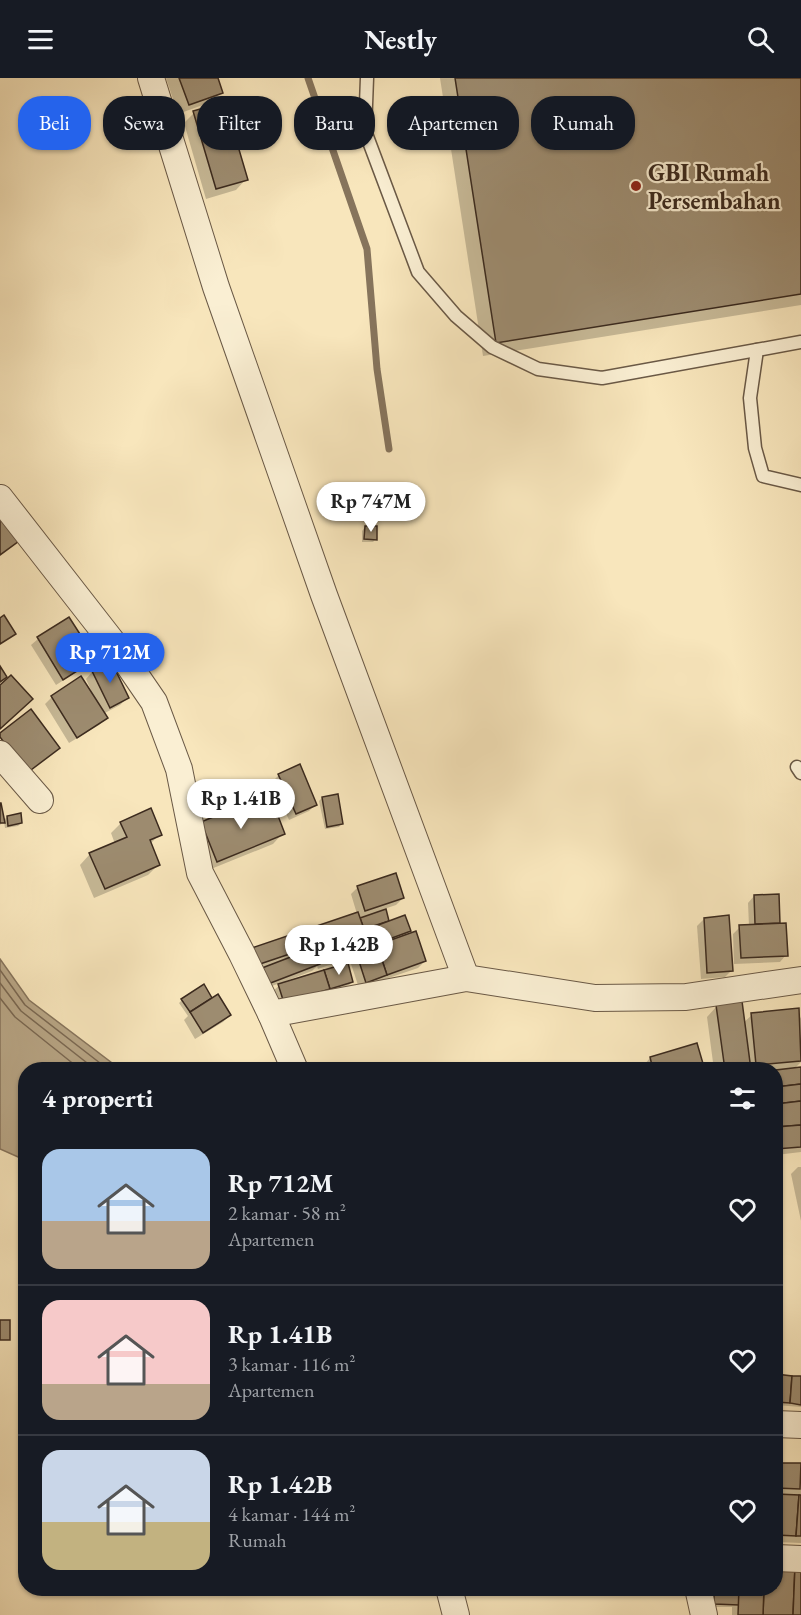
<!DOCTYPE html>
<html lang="id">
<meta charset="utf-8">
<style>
:root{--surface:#171b24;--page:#20242c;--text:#f1f3f6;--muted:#9ea1a6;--line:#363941;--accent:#2563eb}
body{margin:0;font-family:"EB Garamond",serif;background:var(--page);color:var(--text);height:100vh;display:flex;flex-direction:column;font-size:22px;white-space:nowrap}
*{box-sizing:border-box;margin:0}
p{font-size:20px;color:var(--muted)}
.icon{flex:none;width:33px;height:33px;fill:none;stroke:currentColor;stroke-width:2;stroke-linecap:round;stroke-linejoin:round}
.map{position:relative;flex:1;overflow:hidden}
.drawer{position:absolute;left:18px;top:984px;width:765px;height:534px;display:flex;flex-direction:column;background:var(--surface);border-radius:24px;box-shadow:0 2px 4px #0004}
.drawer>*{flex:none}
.hud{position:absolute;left:18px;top:18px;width:765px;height:54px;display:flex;gap:12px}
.price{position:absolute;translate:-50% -51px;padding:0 14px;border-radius:21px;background:#fff;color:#222;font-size:20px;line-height:39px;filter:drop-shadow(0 2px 3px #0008)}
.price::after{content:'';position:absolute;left:50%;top:36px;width:18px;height:14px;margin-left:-9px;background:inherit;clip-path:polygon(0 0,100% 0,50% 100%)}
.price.selected{background:var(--accent);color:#fff}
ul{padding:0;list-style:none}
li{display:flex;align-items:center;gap:18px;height:150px;padding:0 24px}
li+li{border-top:2px solid var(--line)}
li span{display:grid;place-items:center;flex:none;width:168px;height:120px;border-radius:18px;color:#555}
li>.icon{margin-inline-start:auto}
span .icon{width:72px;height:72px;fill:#fffc;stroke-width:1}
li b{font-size:26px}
h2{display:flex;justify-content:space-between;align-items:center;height:72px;padding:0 24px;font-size:26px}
.pill{padding:0 21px;border-radius:24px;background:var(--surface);box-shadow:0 2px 4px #0004;font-size:21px;line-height:54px}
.pill.selected{background:var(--accent);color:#fff}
header{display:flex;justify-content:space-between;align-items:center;height:78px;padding:0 24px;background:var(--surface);font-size:27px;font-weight:700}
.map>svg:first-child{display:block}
.water{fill:#b8a686;stroke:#86745c;stroke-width:1.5}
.shadow{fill:#0003}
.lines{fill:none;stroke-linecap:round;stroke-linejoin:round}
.shore{stroke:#7a6852;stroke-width:1.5}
.stream{stroke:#86745c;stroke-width:7}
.building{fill:#9d8c70;stroke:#3b2a1e;stroke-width:1.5}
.lane-casing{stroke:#6a5946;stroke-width:15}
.street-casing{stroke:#6a5946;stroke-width:28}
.lane{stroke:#faefd3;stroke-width:12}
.street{stroke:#faefd3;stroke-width:26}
.poi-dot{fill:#8f2418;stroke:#faefd3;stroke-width:2}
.labels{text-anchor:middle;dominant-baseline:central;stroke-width:4.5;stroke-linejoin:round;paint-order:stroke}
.poi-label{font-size:24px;font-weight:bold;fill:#3b2a1e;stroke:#faefd3;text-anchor:start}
</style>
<header><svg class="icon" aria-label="menu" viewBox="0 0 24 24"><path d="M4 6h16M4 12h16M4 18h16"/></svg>Nestly<svg class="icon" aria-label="search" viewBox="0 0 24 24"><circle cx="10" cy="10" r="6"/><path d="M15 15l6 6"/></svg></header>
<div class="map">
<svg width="801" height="1537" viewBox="0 0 801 1537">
<rect width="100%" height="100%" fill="#f8e6bc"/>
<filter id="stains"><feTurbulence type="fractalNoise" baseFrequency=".00333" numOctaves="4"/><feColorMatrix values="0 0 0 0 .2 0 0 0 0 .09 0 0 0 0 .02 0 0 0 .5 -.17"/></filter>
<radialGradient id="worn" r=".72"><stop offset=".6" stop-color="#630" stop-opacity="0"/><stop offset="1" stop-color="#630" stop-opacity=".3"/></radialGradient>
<!-- water -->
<polygon class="water" points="0,881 29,922 120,991 26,992 25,1082 0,1071"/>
<!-- shadow -->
<g class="shadow">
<polygon points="166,0 216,0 221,14 211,24 178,36"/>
<polygon points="440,0 801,0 801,227 483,278"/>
<polygon points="194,35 246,101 236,112 206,121 184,45"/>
<polygon points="365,449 376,461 373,464 362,464 362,453"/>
<polygon points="69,541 94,581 87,587 56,607 31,567 38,561"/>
<polygon points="92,594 127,620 120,627 103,636 106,640 99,647 69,665 45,626 52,619 93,617 86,601"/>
<polygon points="279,697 316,726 309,733 289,742 272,704"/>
<polygon points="322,720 342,745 339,749 325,751 319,723"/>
<polygon points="0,727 3,743 7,739 21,745 18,748 5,750 4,743 0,747"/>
<polygon points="257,739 283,755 273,766 206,793 191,755"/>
<polygon points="121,745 160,756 150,766 159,786 148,797 94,820 80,787 90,776 115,766 111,755"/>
<polygon points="358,809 403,820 396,827 384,831 387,842 383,847 409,853 402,860 425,883 418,890 359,910 349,880 318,891 317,888 312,893 286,903 286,905 352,904 349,907 277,931 272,914 283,904 261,912 256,898 266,888 251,893 246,878 357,836 351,816"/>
<polygon points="777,817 779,847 786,877 780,884 734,886 733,856 740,849 749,848 748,825 754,818"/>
<polygon points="704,841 732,892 725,899 701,901 697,848"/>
<polygon points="182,922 230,937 223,944 195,961 184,942 188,938 179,925"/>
<polygon points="717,928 743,945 752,937 799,942 801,939 801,984 794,991 801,990 801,1074 776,1077 776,992 714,992 707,939"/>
<polygon points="650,980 702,989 699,992 645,992 644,987"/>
<polygon points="798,1089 801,1089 801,1143 791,1096"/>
<polygon points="776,1298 801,1300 801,1329 776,1327"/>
<polygon points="776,1386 801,1387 801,1465 776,1464"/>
<polygon points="776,1489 801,1537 732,1537 732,1529 711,1529 712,1510 776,1510"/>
</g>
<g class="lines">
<!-- shore -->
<g class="shore">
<polyline points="0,892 25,927 109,992"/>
<polyline points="0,905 21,933 96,992"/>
<polyline points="0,920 15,939 81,992"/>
</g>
<!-- stream -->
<polyline class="stream" points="308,0 367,171 377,291 389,371"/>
</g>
<!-- building -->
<g class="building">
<polygon points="179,0 218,0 223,15 189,27"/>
<polygon points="455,0 801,0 801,216 496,265"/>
<polygon points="225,24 248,102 216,111 193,33"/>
<polygon points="3,441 19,463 0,477 0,443"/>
<polygon points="365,448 377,448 377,462 364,461"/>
<polygon points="4,537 16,556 0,566 0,540"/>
<polygon points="69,539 96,581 63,602 37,559"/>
<polygon points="111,583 129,620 110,630 92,593"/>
<polygon points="0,588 7,599 0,604"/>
<polygon points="11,597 33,621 0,651 0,607"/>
<polygon points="81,598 108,640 77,660 51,618"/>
<polygon points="31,631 60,670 27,695 0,659 0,655"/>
<polygon points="300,686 317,727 296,736 278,696"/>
<polygon points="338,716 343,746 327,749 322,719"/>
<polygon points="252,723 258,737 275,730 285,756 217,784 201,744"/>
<polygon points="0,725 1,725 5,745 0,745"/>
<polygon points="151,730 162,757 150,762 160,787 105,811 89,775 127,759 120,744"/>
<polygon points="21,735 22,745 8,748 7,738"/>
<polygon points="396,795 404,820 365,833 357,808"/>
<polygon points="779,816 780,845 755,846 754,817"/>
<polygon points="386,831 389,843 364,851 360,840"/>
<polygon points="358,834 364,851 257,887 252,870"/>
<polygon points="405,837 411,853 324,885 319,869"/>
<polygon points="729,837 733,893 707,895 704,840"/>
<polygon points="786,845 788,878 741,880 739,847"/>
<polygon points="416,853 426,883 387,897 377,867"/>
<polygon points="377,867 387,897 366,905 356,874"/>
<polygon points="314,870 320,886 268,906 262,890"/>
<polygon points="348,885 353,904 330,911 324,892"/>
<polygon points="324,892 330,911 284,925 278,906"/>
<polygon points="204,906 212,920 190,934 181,921"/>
<polygon points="218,916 231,937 203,955 190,934"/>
<polygon points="742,923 751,992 725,992 716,927"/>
<polygon points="799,930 801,983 756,987 751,935"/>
<polygon points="697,965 704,989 695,992 653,992 650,979"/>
<polygon points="801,989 801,1006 776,1009 776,992"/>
<polygon points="801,1006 801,1023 776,1026 776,1009"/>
<polygon points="801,1023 801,1047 776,1049 776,1026"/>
<polygon points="801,1047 801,1069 776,1071 776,1049"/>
<rect x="0" y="1242" width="10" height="20"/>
<polygon points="776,1296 792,1298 790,1325 776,1324"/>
<polygon points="792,1298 801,1298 801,1327 790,1325"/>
<polygon points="776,1385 801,1385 800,1411 776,1410"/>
<polygon points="776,1416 799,1417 796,1458 776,1457"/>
<polygon points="799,1417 801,1417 801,1458 796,1458"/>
<polygon points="776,1488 795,1488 793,1537 763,1537 764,1510 776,1510"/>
<polygon points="795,1488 801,1488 801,1537 793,1537"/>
<polygon points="714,1510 739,1510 739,1527 714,1526"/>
<polygon points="739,1510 764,1510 763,1537 738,1537"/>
</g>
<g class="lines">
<!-- lane casing -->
<g class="lane-casing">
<g id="lane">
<polyline points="367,0 365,53 418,194 456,238 492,269 538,291 602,300 801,264"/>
<polyline points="757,272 750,320 755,370 763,398 801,407"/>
<polyline points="797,689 801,695"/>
</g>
</g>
<!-- street casing -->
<g class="street-casing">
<g id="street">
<polyline points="151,0 216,209 324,517 466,900"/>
<polyline points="0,420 117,570 154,624 179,691 200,795 242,876 271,936 295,992"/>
<polyline points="0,676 40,722"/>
<polyline points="271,936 466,900 595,920 686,919 801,902"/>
<polyline points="776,1346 801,1347"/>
<polyline points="776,1480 801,1481"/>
<polyline points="449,1510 456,1537"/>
<polyline points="698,1510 704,1537"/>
</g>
</g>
<!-- lane -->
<use href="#lane" class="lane"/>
<!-- street -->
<use href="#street" class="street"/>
</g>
<!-- markers -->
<circle class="poi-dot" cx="636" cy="108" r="6"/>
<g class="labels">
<!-- poi labels -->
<g class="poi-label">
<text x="648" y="94">GBI Rumah<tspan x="648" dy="28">Persembahan</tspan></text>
</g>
</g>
<rect width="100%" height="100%" filter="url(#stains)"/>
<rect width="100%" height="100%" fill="url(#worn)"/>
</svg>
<b class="price" style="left:371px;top:455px">Rp 747M</b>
<b class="price selected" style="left:110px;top:606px">Rp 712M</b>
<b class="price" style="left:241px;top:752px">Rp 1.41B</b>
<b class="price" style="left:339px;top:898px">Rp 1.42B</b>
<div class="hud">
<a class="pill selected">Beli</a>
<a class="pill">Sewa</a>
<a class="pill">Filter</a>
<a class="pill">Baru</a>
<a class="pill">Apartemen</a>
<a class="pill">Rumah</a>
</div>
<section class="drawer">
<h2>4 properti<svg class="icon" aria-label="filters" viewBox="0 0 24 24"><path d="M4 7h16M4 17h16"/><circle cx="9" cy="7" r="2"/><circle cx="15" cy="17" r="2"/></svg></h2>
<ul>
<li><span style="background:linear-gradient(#a9c7e8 60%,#b9a48a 0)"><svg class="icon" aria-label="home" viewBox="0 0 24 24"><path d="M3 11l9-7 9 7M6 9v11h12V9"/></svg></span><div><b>Rp 712M</b><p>2 kamar · 58 m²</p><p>Apartemen</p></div><svg class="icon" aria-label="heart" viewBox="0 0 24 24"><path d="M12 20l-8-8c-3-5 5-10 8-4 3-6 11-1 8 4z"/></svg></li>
<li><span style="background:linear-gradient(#f6c9c9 70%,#b9a48a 0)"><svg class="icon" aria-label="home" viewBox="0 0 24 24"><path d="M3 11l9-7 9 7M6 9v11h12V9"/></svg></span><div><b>Rp 1.41B</b><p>3 kamar · 116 m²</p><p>Apartemen</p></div><svg class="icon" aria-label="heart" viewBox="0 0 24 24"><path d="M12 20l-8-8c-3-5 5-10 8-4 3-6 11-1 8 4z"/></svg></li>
<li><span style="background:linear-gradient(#c9d6e8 60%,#c2b280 0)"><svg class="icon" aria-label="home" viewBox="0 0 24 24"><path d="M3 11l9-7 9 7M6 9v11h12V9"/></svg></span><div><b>Rp 1.42B</b><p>4 kamar · 144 m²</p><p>Rumah</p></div><svg class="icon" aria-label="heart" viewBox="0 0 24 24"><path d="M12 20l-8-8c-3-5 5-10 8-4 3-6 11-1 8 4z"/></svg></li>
</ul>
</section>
</div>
